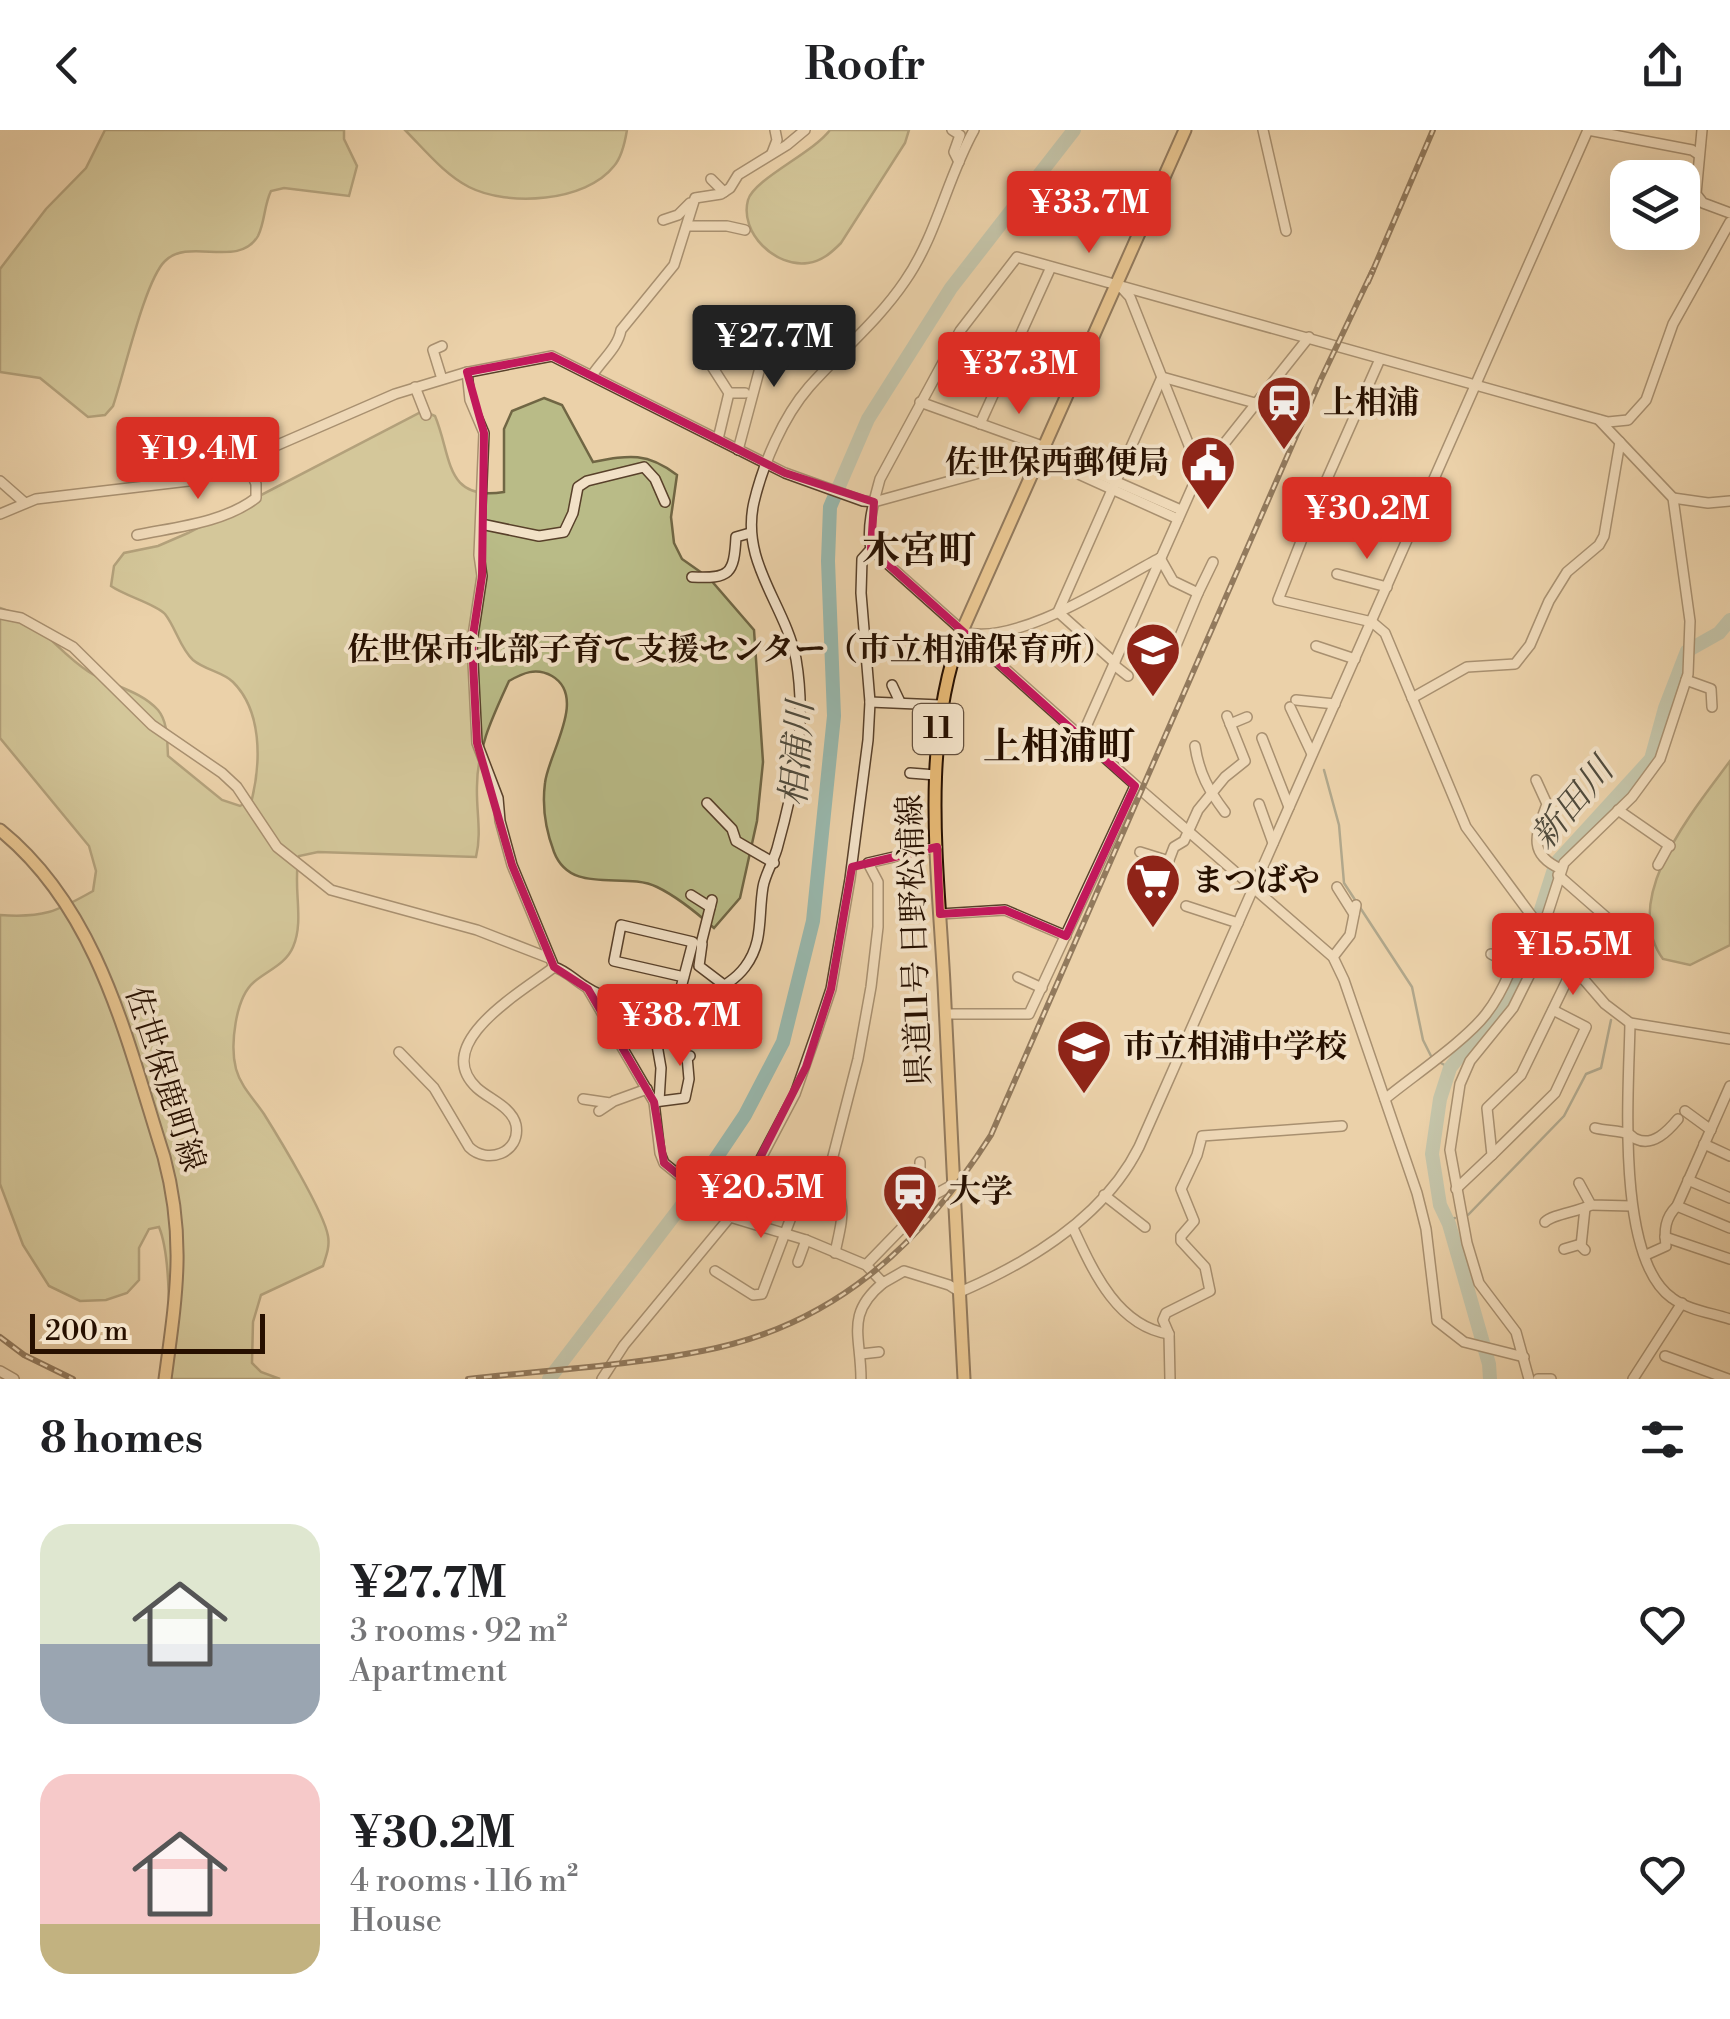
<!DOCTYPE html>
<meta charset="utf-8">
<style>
:root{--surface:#fff;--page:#f2f2f2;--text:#202124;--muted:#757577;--accent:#d93025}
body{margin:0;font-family:"Libre Bodoni","Noto Serif JP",serif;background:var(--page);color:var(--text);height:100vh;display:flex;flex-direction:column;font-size:38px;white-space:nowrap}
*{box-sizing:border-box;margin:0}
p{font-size:32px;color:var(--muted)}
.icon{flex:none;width:55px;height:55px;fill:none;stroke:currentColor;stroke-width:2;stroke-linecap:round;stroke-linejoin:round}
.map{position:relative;height:1249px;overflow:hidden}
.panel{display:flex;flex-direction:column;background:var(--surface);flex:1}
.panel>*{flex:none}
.controls{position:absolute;left:1610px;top:30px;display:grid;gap:20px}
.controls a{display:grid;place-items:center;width:90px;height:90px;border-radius:20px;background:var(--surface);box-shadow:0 10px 40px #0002;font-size:50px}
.scale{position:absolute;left:30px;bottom:25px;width:235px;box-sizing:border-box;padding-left:10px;border:5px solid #271000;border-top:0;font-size:28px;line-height:35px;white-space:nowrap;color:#271000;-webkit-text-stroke:8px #f2e1c7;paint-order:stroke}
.price{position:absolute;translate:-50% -85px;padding:0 22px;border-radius:10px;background:var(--accent);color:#fff;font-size:32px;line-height:65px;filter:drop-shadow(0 2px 5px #0008)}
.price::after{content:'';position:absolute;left:50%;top:60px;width:30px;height:22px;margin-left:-15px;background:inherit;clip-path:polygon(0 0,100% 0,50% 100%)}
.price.current{background:#222;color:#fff}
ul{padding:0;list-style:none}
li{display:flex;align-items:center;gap:30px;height:250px;padding:0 40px}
li span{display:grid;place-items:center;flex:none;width:280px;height:200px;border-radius:30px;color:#555}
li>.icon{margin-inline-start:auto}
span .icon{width:120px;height:120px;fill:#fffc;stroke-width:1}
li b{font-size:42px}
h2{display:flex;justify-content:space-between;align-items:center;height:120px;padding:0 40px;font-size:42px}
header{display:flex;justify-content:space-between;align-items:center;height:130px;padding:0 40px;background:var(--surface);font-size:45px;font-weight:600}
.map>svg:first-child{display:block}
.green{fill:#b9bb87;stroke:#706644;stroke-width:2.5}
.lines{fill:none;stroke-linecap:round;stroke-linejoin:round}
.stream{stroke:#6b7467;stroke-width:2.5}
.river{stroke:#98b7ac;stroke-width:14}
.minor-casing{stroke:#58402a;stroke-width:12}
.major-casing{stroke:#271000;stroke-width:15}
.minor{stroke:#f2e1c7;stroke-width:9}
.major{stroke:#e6b874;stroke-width:11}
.rail-casing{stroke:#271000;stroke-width:6}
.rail{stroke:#f2e1c7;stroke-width:2.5;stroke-dasharray:8;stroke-linecap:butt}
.marked{fill:none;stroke:#c2185b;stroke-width:8;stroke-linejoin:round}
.labels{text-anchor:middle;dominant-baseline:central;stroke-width:8;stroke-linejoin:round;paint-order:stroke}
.shield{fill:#f2e1c7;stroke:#644f3c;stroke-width:2.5}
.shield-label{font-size:30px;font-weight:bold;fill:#271000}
.poi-label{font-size:32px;font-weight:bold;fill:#271000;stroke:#f2e1c7;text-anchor:start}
.street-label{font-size:32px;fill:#271000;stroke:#f2e1c7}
.water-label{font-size:35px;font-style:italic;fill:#4f4a3c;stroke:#f2e1c7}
.quarter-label{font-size:38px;font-weight:bold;fill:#271000;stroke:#f2e1c7}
</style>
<header><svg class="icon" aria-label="back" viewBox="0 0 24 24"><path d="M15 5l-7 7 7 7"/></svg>Roofr<svg class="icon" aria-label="share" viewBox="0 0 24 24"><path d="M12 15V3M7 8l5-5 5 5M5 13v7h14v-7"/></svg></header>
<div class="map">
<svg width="1730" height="1249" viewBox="0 0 1730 1249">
<rect width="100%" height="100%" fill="#ebd1a9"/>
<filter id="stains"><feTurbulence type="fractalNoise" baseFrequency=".002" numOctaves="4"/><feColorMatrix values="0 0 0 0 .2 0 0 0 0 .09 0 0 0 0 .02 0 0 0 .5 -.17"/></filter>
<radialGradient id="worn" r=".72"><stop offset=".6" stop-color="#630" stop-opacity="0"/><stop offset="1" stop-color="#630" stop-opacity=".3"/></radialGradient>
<!-- green -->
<g class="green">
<path d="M105 0H344V9L357 36 349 66 284 58 271 61C264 75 265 92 258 106 239 139 189 107 165 131 145 150 124 244 113 276L105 285 88 287 40 248 0 242V139L46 79 86 38Z"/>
<path d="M405 0H627C625 12 622 27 614 36 586 72 508 77 469 57 444 44 425 20 405 0Z"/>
<path d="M830 0H909L905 13 841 113C831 123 822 131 808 133 776 138 739 103 748 70 754 49 813 23 830 0Z"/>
<path d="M544 268 562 275 593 332C630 325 647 322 677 345L671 387 674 413 682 429 709 448 754 500 763 632 757 691 740 768 714 798C697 783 678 767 657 757 624 741 571 766 554 722 546 701 542 676 545 653 548 624 588 567 552 546 536 537 523 543 509 551 494 584 477 618 477 656 476 680 482 703 476 727L318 722 299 726C292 755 305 790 293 817 286 834 267 841 254 852 235 868 230 916 236 939 241 957 254 969 264 984 279 1008 324 1082 328 1106 330 1117 326 1126 323 1136L261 1165 253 1192 252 1233 261 1242 280 1249H169C168 1210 173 1131 159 1097L149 1099 139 1118V1150L127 1163 106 1170 80 1171 49 1156 23 1115 0 1054V785C43 788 56 782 93 761L96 741 89 716 0 608V478C42 491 54 519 89 542 111 556 140 560 158 580 168 592 167 610 168 626L222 670 240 676 252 669C261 631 262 581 233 552 223 542 205 540 193 530 180 518 176 498 165 484 156 474 125 466 111 456L114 436 124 423 158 416 188 403 423 281 435 286C452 326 444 372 504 362V299L512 281Z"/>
<path d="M1730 631V815L1690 835 1663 829C1619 768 1694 680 1730 631Z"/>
</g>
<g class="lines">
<!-- stream -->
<g class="stream">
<polyline points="1324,640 1339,695 1344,753 1412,857 1423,910 1432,928"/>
<polyline points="1439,932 1450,938"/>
<polyline points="1468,1085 1564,986 1586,944 1601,938 1611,890"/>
<polyline points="1447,1090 1455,1088"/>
</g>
<!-- river -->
<g class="river">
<polyline points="549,1249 702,1049 745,985 783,912 813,791 834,586 828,431 830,377 868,289 951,158 1074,0"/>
<polyline points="1490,1249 1489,1234 1449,1094 1440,1075 1432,1024 1440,969 1450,938 1472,910 1496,887 1523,836 1556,733 1651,629 1665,578 1687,521 1719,503 1730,490"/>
</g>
<!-- minor casing -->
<g class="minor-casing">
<g id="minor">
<polyline points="952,0 960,5 954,22 959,32"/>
<polyline points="1263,0 1286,101"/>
<polyline points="1702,0 1696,64 1703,73 1730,83"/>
<polyline points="772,23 777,10 775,0"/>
<polyline points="711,49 724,62"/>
<polyline points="663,90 678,85 690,73"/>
<polyline points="687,96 727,96 745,100"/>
<polyline points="1118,154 1130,167 1200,343"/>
<polyline points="704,224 729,263 718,309"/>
<polyline points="1380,229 1315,376 1278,470 1372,492 1385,503 1466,697 1548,808 1605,874 1630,893 1730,909"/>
<path d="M467 242 470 270 484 303 479 425 482 446 472 512 477 613 498 668 500 691 512 735 554 837C567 841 574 850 586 857 604 869 636 877 658 876 688 873 727 861 745 837 764 812 758 786 763 757 765 744 775 729 778 715 795 654 807 593 796 529 785 474 740 432 754 372 763 334 783 287 809 257 841 221 878 191 905 151 937 105 947 48 974 0"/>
<path d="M593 244C603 229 618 217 621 200L674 135 695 68 721 64 730 58 738 45 787 15 805 0"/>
<polyline points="1162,247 1255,273"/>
<polyline points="442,249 433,220 442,216"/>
<polyline points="415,257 426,285"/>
<polyline points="729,263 745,263"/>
<polyline points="920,272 1045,317"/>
<polyline points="980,294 1051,137"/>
<polyline points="738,320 761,234 786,189"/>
<polyline points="1043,328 1178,389"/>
<polyline points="0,351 25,373"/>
<polyline points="1379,357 1425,370"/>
<polyline points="1673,368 1708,373 1730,371"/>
<polyline points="0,384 36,369 197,350 395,264 464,243 552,226 785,343 863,371 874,372 1041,326 1060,327 1181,380"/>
<polyline points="481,394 539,406 564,402 573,383 578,357 587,351 644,337 655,349 665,372"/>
<path d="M137 405C176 397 223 393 256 368V354L245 328"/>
<polyline points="1160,428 1173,451 1198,463 1213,432"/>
<polyline points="1337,444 1387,457"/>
<path d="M692 447C730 449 734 444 736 407L750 403"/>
<polyline points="1058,482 1162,247"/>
<polyline points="1058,482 1115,533"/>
<polyline points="0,484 21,488 73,517 152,595 222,643 237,657 277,717 331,760 477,800 549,828"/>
<path d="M964 502C1016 517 1114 452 1160 428"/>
<polyline points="1316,516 1355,529"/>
<polyline points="1114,535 1128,546"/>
<polyline points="1165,542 1198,463"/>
<polyline points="1686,550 1711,559 1712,577"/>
<polyline points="892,555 900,572"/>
<polyline points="1412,568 1467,537 1515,534 1530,515 1549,471 1567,442 1599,415 1604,406 1620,312"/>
<polyline points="1296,570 1335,574"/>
<polyline points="870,572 940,575"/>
<polyline points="1290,577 1312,624"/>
<polyline points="1230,594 1247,587"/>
<polyline points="1081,608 1196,349 1309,207"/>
<polyline points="1262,608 1289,677"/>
<path d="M1195 616C1199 643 1209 661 1225 682"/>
<polyline points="910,643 936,645"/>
<path d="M1536 650 1547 674C1536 704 1527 724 1561 739"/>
<polyline points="707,673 732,699 736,711 774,733"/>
<polyline points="1259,674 1273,713"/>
<polyline points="1618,680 1670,716"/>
<polyline points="1140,722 1169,731"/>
<polyline points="1658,735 1669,715"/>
<polyline points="1164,743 1174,717 1184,711 1198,680 1225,647 1245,631 1227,586"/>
<polyline points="1558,745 1614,794 1600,820 1577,809 1561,823"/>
<polyline points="1337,757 1354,784"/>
<polyline points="691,765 710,777"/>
<polyline points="1186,776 1238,793"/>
<polyline points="940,784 1005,780 1066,806"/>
<polyline points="1542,801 1564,733 1632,667 1660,629 1688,544 1690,491 1673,368 1599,290"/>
<polyline points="701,814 712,770"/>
<polyline points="702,814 699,836 724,855"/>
<polyline points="1491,824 1512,835"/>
<polyline points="1333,827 1350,805 1356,775"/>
<polyline points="1018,847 1042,858"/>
<polyline points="719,858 732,875 731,885"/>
<path d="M588 859 654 972 660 1023 664 1033 730 1087 806 1110 866 1135 883 1153 904 1141 949 1155 960 1162C1030 1132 1104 1087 1139 1017L1588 0 1692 20 1698 24"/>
<polyline points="677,873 693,812 621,795 614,831 684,847"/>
<polyline points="945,884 1029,884 1135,656"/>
<path d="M1630 893C1629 958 1615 1128 1672 1168 1688 1180 1712 1183 1730 1189"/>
<polyline points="616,906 635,903"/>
<polyline points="656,909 661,938 659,971"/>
<path d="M399 922 434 958 469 1017C487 1035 521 1023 516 995 512 977 489 969 477 958 429 913 525 860 554 837"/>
<polyline points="583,969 610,973"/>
<path d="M1385 969C1413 946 1465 911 1486 884 1508 856 1518 820 1529 786"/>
<polyline points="654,972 685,968 689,949 687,926 690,926"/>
<polyline points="599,981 614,971 647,959"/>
<polyline points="1685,981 1711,1000"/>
<path d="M1595 998C1606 1001 1619 1000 1629 1004 1631 1005 1633 1008 1636 1009 1653 1017 1668 1001 1678 989"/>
<polyline points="1704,1014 1730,1026"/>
<polyline points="1492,1025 1555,963 1586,897 1553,880"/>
<polyline points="1688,1050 1730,1068"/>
<polyline points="1579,1053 1591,1075 1631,1076"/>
<polyline points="1456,1059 1492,1025 1487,978 1521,945 1573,838"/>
<polyline points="785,1061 800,1064"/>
<polyline points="1104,1065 1145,1097"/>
<polyline points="1677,1076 1730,1098"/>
<polyline points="909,1089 916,1047 920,1042 920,1032"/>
<path d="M1545 1092C1553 1084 1578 1082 1591 1075"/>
<path d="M1073 1098C1093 1141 1117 1196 1169 1204"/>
<polyline points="1665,1107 1730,1129"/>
<polyline points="1564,1119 1581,1114"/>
<polyline points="1585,1120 1581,1116 1585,1078"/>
<path d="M835 1123C838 1107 844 1089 841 1073 839 1059 831 1049 831 1034L858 929 871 857 878 797V752L868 733 937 717"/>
<path d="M1646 1125 1666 1116C1664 1100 1665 1088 1677 1076L1730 956"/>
<polyline points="798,1132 806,1110"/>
<polyline points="866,1135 934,1065 954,1054"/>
<polyline points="715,1141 753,1165 762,1164 801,1061"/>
<polyline points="861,1224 879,1222"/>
<polyline points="1665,1226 1728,1249"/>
<path d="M1524 1227 1464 1212 1437 1191 1426 1099 1417 1063 1344 850 1333 827 1142 661 871 419C866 397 874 371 880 349L960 201 1017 127 1608 292 1628 290 1646 270 1673 194 1730 92"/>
<polyline points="0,1241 14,1249"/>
<polyline points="602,1249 624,1215 730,1087 795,964 817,901 831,859 850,749 868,610 870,572 861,463 862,429 871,419"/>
<path d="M861 1249C861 1206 845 1184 883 1153"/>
<polyline points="1170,1249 1169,1204 1163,1190 1166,1183 1210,1161 1205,1137 1181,1111 1181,1106 1194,1091 1181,1059 1197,1025 1202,1006 1342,996"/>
<polyline points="1529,1249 1516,1202 1479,1153 1467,1113 1450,1020 1460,954 1470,931 1513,878 1548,808"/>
<polyline points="1538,1249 1551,1249"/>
<polyline points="1633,1249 1682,1173"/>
</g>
</g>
<!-- major casing -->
<g class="major-casing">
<g id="major">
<path d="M0 700C99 780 127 911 164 1027 186 1109 176 1167 165 1249"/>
<path d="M964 1249C957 1117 950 986 944 854 938 737 920 613 962 501L1185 0"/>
</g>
</g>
<!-- minor -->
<use href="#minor" class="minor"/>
<!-- major -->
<use href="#major" class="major"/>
<!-- rail casing -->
<g class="rail-casing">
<g id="rail">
<polyline points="1368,152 1433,0"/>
<polyline points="0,1207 24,1225 73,1249"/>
<path d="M468 1249C546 1240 626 1236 702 1221 834 1196 921 1115 991 1005L1321 249 1373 140"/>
</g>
</g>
<!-- rail -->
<use href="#rail" class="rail"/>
</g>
<!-- marked area -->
<path d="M0 0H1730V1249H0ZM552 226 785 343 874 372 871 419 1135 656 1066 806 1005 780 940 784 937 717 852 737 831 859 806 937 730 1087 664 1033 654 972 588 859 554 837 512 735 477 613 472 512 482 446 484 303 467 242Z" fill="#ebd1a9" fill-opacity=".55" fill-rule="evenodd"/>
<path class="marked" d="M552 226 785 343 874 372 871 419 1135 656 1066 806 1005 780 940 784 937 717 852 737 831 859 806 937 730 1087 664 1033 654 972 588 859 554 837 512 735 477 613 472 512 482 446 484 303 467 242Z"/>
<!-- icons -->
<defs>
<g id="station-pin" transform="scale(2.875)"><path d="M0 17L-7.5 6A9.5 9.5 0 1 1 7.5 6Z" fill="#8f2418" stroke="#f2e1c7"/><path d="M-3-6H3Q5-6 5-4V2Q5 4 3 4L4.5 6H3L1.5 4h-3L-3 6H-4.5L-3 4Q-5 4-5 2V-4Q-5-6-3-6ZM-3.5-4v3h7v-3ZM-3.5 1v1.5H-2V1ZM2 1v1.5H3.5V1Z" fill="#fff"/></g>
<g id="civic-pin" transform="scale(2.875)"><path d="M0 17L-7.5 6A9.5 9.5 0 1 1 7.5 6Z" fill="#8f2418" stroke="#f2e1c7"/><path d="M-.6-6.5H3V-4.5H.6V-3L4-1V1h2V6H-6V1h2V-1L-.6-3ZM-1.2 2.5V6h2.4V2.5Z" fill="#fff"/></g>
<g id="school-pin" transform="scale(2.875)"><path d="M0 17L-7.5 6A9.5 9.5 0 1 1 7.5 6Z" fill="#8f2418" stroke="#f2e1c7"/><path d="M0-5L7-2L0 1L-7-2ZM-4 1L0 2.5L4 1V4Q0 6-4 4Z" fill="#fff"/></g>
<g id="supermarket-pin" transform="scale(2.875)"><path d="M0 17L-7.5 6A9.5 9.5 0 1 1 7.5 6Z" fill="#8f2418" stroke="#f2e1c7"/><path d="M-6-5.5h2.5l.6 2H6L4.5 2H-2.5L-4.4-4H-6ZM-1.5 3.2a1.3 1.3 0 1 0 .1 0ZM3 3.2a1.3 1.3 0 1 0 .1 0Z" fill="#fff"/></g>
</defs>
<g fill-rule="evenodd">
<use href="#station-pin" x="1284" y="273"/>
<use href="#civic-pin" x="1208" y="333"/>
<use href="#school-pin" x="1153" y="520"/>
<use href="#supermarket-pin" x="1153" y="751"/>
<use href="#school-pin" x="1084" y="917"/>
<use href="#station-pin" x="910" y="1062"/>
</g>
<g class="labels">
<!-- shield labels -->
<rect class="shield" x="913" y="574" width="50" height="50" rx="8"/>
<g class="shield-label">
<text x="938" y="599">11</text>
</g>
<!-- poi labels -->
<g class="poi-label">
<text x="1323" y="273">上相浦</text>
<text x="1169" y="333" text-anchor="end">佐世保西郵便局</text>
<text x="1114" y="520" text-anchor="end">佐世保市北部子育て支援センター（市立相浦保育所）</text>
<text x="1192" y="751">まつばや</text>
<text x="1123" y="917">市立相浦中学校</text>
<text x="949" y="1062">大学</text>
</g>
<!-- street labels -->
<g class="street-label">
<text transform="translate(915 810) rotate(-92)">県道11号 日野松浦線</text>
<text transform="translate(165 949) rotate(72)">佐世保鹿町線</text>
</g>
<!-- water labels -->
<g class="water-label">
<text transform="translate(798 624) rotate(-86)">相浦川</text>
<text transform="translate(1573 674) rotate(-50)">新田川</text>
</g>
<!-- quarter labels -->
<g class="quarter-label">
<text x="919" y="421">木宮町</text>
<text x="1059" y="617">上相浦町</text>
</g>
</g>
<rect width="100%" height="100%" filter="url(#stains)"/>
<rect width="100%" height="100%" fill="url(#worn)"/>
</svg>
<div class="controls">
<a><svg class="icon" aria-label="layers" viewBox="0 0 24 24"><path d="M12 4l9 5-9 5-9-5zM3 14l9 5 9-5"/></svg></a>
</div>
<div class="scale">200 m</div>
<b class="price" style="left:1089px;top:126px">¥33.7M</b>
<b class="price current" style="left:774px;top:260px">¥27.7M</b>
<b class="price" style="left:1019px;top:287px">¥37.3M</b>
<b class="price" style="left:198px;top:372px">¥19.4M</b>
<b class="price" style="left:1367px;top:432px">¥30.2M</b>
<b class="price" style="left:1573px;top:868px">¥15.5M</b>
<b class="price" style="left:680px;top:939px">¥38.7M</b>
<b class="price" style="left:761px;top:1111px">¥20.5M</b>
</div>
<section class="panel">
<h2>8 homes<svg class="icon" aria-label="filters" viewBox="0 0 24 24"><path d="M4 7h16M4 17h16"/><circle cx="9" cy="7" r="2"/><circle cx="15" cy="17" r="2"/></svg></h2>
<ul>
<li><span style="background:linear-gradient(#dfe7d0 60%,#9aa5b1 0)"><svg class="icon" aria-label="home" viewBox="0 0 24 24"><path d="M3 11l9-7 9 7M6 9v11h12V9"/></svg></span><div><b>¥27.7M</b><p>3 rooms · 92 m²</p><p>Apartment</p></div><svg class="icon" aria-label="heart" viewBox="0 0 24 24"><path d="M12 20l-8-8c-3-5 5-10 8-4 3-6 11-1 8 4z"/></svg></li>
<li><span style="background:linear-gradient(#f6c9c9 75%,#c2b280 0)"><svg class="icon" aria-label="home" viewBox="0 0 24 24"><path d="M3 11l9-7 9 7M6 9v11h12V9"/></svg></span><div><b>¥30.2M</b><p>4 rooms · 116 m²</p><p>House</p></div><svg class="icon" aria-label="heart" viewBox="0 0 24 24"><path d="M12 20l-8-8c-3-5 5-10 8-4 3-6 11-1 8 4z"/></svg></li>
</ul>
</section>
